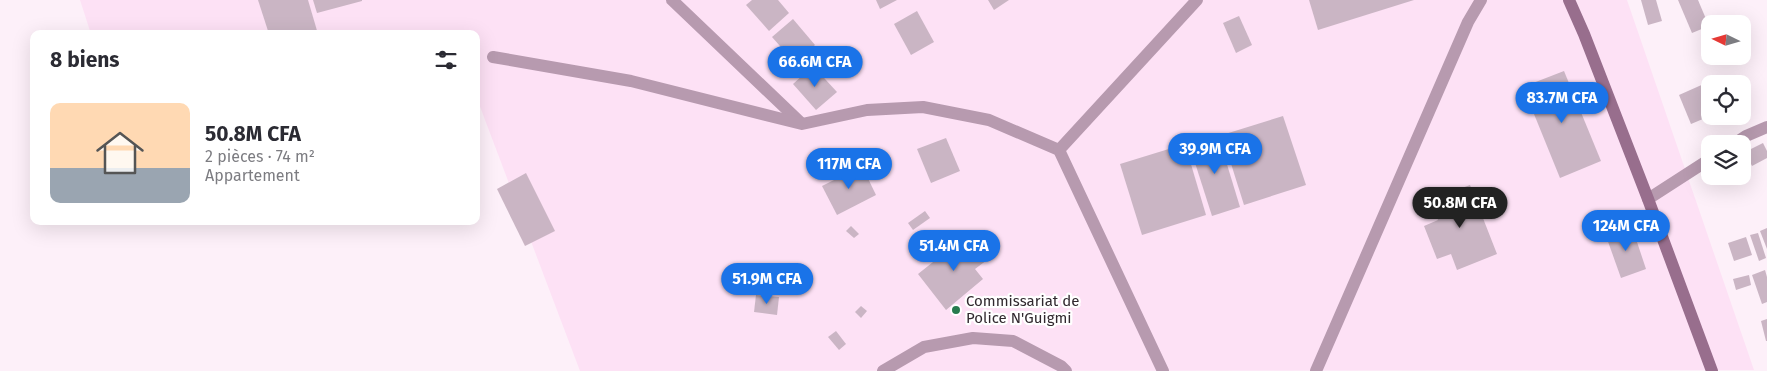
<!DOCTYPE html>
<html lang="fr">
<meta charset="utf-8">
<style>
:root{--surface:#fff;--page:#f2f2f3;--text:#2b2b33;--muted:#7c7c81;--accent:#1a73e8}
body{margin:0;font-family:"Fira Sans",sans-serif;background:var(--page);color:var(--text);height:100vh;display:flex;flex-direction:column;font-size:19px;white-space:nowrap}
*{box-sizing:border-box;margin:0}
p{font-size:16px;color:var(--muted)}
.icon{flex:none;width:28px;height:28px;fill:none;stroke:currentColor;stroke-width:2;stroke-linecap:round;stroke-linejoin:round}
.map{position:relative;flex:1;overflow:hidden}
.details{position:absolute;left:30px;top:30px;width:450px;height:195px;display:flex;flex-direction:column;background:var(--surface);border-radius:10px;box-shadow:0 5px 20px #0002}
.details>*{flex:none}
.needle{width:32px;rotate:275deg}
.controls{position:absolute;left:1701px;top:15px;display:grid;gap:10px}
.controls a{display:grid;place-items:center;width:50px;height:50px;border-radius:10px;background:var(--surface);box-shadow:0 5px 20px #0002;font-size:25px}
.price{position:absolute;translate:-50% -42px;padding:0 11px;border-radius:18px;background:var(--accent);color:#fff;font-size:16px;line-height:32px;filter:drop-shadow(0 1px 2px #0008)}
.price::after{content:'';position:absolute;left:50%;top:30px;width:15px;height:11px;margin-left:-8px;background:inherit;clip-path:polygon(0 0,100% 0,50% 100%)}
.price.active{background:#222;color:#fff}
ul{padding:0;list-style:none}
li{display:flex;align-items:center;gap:15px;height:125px;padding:0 20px}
li span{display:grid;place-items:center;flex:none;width:140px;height:100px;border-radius:10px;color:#555}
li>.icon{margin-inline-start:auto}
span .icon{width:60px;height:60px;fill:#fffc;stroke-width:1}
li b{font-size:21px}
h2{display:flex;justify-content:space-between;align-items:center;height:60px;padding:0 20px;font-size:21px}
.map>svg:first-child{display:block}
.built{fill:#fde1f5}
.building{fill:#cab5c4}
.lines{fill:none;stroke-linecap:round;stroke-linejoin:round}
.street{stroke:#b79aaf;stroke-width:12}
.secondary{stroke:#986e8d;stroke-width:12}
.poi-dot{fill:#277b4e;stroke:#fff;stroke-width:2}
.labels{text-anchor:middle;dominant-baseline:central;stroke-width:4.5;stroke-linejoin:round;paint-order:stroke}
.poi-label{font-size:15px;fill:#31292f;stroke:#fff;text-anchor:start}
</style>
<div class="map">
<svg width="1767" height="371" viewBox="0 0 1767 371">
<rect width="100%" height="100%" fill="#fdf0f9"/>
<!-- built -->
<polygon class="built" points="80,0 1627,0 1754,370 580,371 476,96 476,34 91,34"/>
<!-- building -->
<g class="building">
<polygon points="258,0 308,0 318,34 269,34"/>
<polygon points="313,0 362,0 362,1 317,13"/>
<polygon points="752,0 778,0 789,13 769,31 746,5"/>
<polygon points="876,0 897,0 880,9"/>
<polygon points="988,0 1009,0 994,10"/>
<polygon points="1309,0 1414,0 1318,30"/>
<polygon points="1641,0 1656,0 1662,21 1648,25"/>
<polygon points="1678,0 1698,0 1709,26 1692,33"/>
<polygon points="917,11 934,42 911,55 894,24"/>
<polygon points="1239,16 1252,45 1236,53 1223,23"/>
<polygon points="793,19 815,45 795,63 772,37"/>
<polygon points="1710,36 1710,56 1714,56 1709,59 1701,40"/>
<polygon points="813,66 837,92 816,110 793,84"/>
<polygon points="1564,71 1601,161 1560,178 1523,87"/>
<polygon points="1706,83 1710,94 1710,116 1691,124 1679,95"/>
<polygon points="1283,116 1306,185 1244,205 1222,135"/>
<polygon points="1218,135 1240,207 1212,216 1189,144"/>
<polygon points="946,138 960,171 931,183 917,149"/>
<polygon points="1763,143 1767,151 1767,158 1752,166 1745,152"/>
<polygon points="1185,144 1206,215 1142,235 1120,164"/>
<polygon points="862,166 876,195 837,215 822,186"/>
<polygon points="526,173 555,231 525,246 497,189"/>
<polygon points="1470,185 1497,254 1457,270 1451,254 1437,259 1424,226 1438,220 1430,200"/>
<polygon points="925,211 930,218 913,230 908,223"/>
<polygon points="851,226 859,234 854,238 846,231"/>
<polygon points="1632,227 1646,269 1621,278 1606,236"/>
<polygon points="1767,228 1767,249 1760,231"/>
<polygon points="1758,233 1766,258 1759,261 1750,235"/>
<polygon points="967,235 987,260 975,269 983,279 946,310 918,274"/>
<polygon points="1746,237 1752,255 1734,261 1728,243"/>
<polygon points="1765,270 1767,277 1767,302 1762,304 1752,275"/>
<polygon points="1749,275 1751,285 1736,290 1733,279"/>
<polygon points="756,295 779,297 777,315 754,312"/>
<polygon points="861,306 867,311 861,318 855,312"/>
<polygon points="1767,319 1767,341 1766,341 1761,321"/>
<polygon points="836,331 846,344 839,350 828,337"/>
</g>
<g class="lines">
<!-- street -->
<g class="street">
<polyline points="672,0 800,122"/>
<polyline points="493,57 631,81 802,124 867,110 923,107 989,120 1059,150 1163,371"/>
<polyline points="1734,144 1746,136 1767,127"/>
<polyline points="1059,150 1197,0"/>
<polyline points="1648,199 1710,159"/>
<polyline points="883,371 924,347 973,338 1013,341 1061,366 1066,371"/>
<polyline points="1316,371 1468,22 1481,0"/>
</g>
<!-- secondary -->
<polyline class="secondary" points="1569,0 1584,34 1648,199 1712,371"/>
</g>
<!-- markers -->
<circle class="poi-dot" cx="956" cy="310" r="5"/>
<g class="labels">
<!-- poi labels -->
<g class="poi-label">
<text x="966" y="301">Commissariat de<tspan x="966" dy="17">Police N'Guigmi</tspan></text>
</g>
</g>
</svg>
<div class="controls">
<a><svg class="needle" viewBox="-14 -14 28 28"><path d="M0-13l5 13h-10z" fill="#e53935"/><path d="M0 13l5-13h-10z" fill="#7c7c81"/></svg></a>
<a><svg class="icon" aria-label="locate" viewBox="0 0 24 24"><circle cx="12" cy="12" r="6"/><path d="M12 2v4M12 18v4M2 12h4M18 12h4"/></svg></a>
<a><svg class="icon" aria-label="layers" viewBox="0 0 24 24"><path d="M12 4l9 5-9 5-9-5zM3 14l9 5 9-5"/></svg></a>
</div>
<b class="price" style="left:815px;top:88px">66.6M CFA</b>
<b class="price" style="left:1562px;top:124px">83.7M CFA</b>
<b class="price" style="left:1215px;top:175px">39.9M CFA</b>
<b class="price" style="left:849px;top:190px">117M CFA</b>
<b class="price active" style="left:1460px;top:229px">50.8M CFA</b>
<b class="price" style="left:1626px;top:252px">124M CFA</b>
<b class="price" style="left:954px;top:272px">51.4M CFA</b>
<b class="price" style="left:767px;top:305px">51.9M CFA</b>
<section class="details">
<h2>8 biens<svg class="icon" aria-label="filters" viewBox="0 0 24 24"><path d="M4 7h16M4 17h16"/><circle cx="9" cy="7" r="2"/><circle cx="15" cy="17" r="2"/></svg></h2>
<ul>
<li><span style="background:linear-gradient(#ffd9b3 65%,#9aa5b1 0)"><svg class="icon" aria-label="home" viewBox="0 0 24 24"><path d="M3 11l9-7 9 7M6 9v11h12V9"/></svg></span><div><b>50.8M CFA</b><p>2 pièces · 74 m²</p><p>Appartement</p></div></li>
</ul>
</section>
</div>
